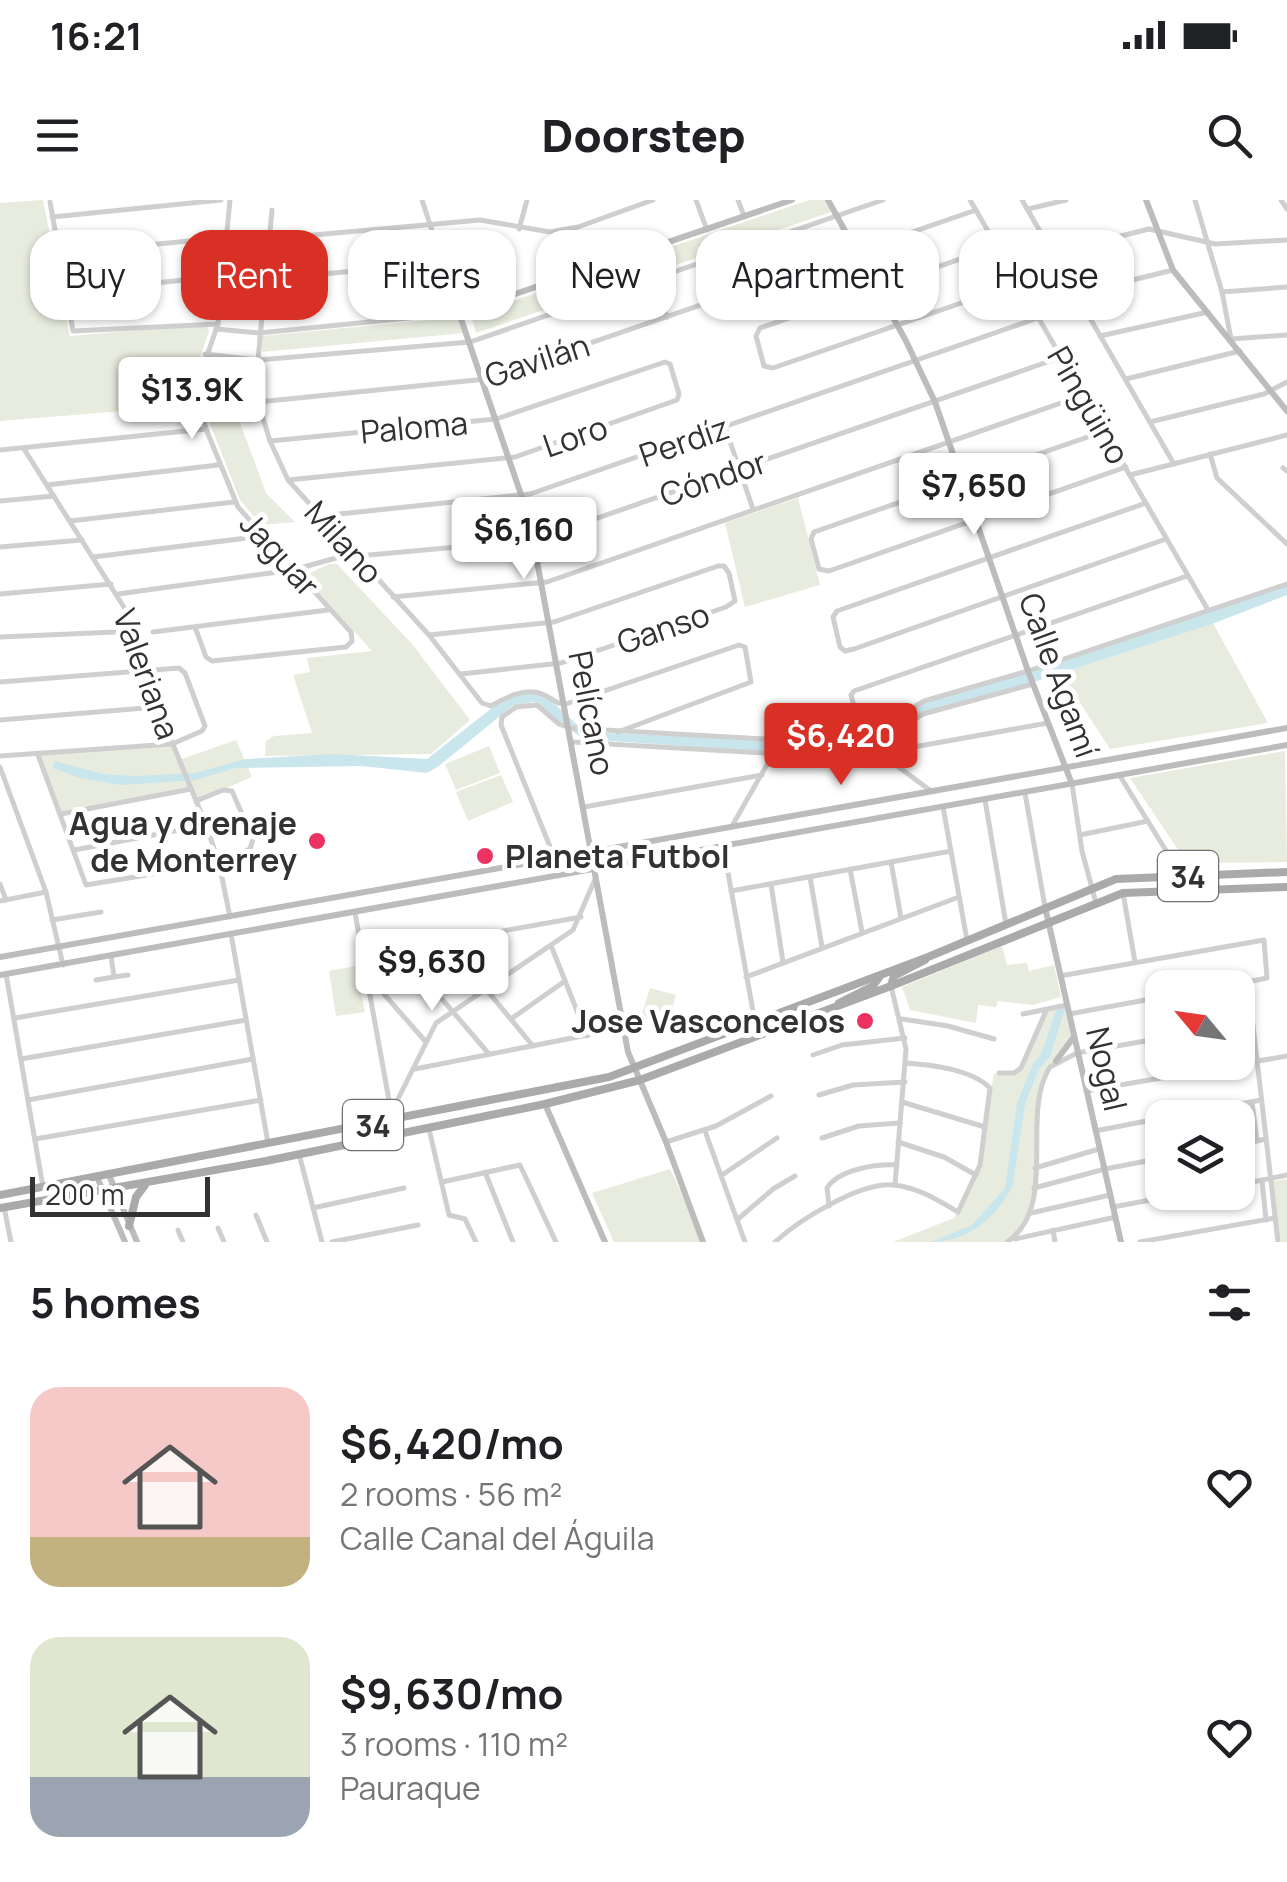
<!DOCTYPE html>
<meta charset="utf-8">
<style>
:root{--surface:#fff;--page:#f6f6f6;--text:#202124;--muted:#757577;--accent:#d93025}
body{margin:0;font-family:Manrope,sans-serif;background:var(--page);color:var(--text);height:100vh;display:flex;flex-direction:column;font-size:38px;white-space:nowrap}
*{box-sizing:border-box;margin:0}
p{font-size:32px;color:var(--muted)}
.icon{flex:none;width:55px;height:55px;fill:none;stroke:currentColor;stroke-width:2;stroke-linecap:round;stroke-linejoin:round}
.map{position:relative;height:1042px;overflow:hidden}
.sheet{display:flex;flex-direction:column;background:var(--surface);flex:1}
.sheet>*{flex:none}
.banner{position:absolute;left:30px;top:30px;width:1228px;height:90px;display:flex;gap:20px}
.needle{width:65px;rotate:299deg}
.fabs{position:absolute;left:1145px;top:770px;display:grid;gap:20px}
.fabs a{display:grid;place-items:center;width:110px;height:110px;border-radius:20px;background:var(--surface);box-shadow:0 2px 8px #0004;font-size:50px}
.scale{position:absolute;left:30px;bottom:25px;width:180px;box-sizing:border-box;padding-left:10px;border:5px solid #323232;border-top:0;font-size:28px;line-height:35px;white-space:nowrap;color:#323232;-webkit-text-stroke:8px #fff;paint-order:stroke}
.price{position:absolute;translate:-50% -85px;padding:0 22px;border-radius:10px;background:#fff;color:#222;font-size:32px;line-height:65px;filter:drop-shadow(0 2px 5px #0008)}
.price::after{content:'';position:absolute;left:50%;top:60px;width:30px;height:22px;margin-left:-15px;background:inherit;clip-path:polygon(0 0,100% 0,50% 100%)}
.price.selected{background:var(--accent);color:#fff}
ul{padding:0;list-style:none}
li{display:flex;align-items:center;gap:30px;height:250px;padding:0 30px}
li span{display:grid;place-items:center;flex:none;width:280px;height:200px;border-radius:30px;color:#555}
li>.icon{margin-inline-start:auto}
span .icon{width:120px;height:120px;fill:#fffc;stroke-width:1}
li b{font-size:42px}
h2{display:flex;justify-content:space-between;align-items:center;height:120px;padding:0 30px;font-size:42px}
.tag{padding:0 35px;border-radius:30px;background:var(--surface);box-shadow:0 2px 8px #0004;font-size:35px;line-height:90px}
.tag.selected{background:var(--accent);color:#fff}
.status{display:flex;justify-content:space-between;align-items:center;height:70px;padding:0 50px;background:var(--surface);direction:ltr}
.status svg{height:28px;fill:currentColor}
header{display:flex;justify-content:space-between;align-items:center;height:130px;padding:0 30px;background:var(--surface);font-size:45px;font-weight:800}
.map>svg:first-child{display:block}
.green{fill:#e8ecde}
.water{fill:#cae6ed}
.lines{fill:none;stroke-linecap:round;stroke-linejoin:round}
.street{stroke:#cfcfcf;stroke-width:5}
.secondary{stroke:#bcbcbc;stroke-width:6}
.primary{stroke:#aaa;stroke-width:8}
.poi-dot{fill:#ec3263;stroke:#fff;stroke-width:4}
.labels{text-anchor:middle;dominant-baseline:central;stroke-width:10;stroke-linejoin:round;paint-order:stroke}
.shield{fill:#fff;stroke:#707070;stroke-width:2.5}
.shield-label{font-size:30px;font-weight:bold;fill:#323232}
.street-label{font-size:32px;fill:#323232;stroke:#fff}
.poi-label{font-size:32px;font-weight:bold;fill:#323232;stroke:#fff;text-anchor:end}
</style>
<div class="status"><b>16:21</b><svg viewBox="0 0 49 12"><path d="M0 12V9h3v3zM5 12V6h3v6zM10 12V3h3v9zM15 12V0h3v12zM26 1h20v11H26zM47 4h2v5h-2z"/></svg></div>
<header><svg class="icon" aria-label="menu" viewBox="0 0 24 24"><path d="M4 6h16M4 12h16M4 18h16"/></svg>Doorstep<svg class="icon" aria-label="search" viewBox="0 0 24 24"><circle cx="10" cy="10" r="6"/><path d="M15 15l6 6"/></svg></header>
<div class="map">
<svg width="1287" height="1042" viewBox="0 0 1287 1042">
<rect width="100%" height="100%" fill="#fff"/>
<!-- green -->
<g class="green">
<polygon points="43,0 70,136 206,124 209,131 199,160 197,205 0,221 0,3"/>
<polygon points="809,0 826,0 831,12 476,133 471,115"/>
<polygon points="459,117 464,133 262,152 262,136"/>
<polygon points="210,165 236,171 236,212 266,293 295,322 261,325 240,300 205,211"/>
<polygon points="798,298 820,385 745,407 725,323"/>
<polygon points="329,364 337,364 412,444 470,520 431,554 265,556 266,541 274,536 312,533 293,475 310,472 307,458 372,451 304,376"/>
<polygon points="1213,423 1268,523 1110,549 1061,473"/>
<polygon points="236,540 252,577 196,601 190,589 61,614 38,555 172,544 179,560"/>
<polygon points="489,546 500,573 456,590 445,564"/>
<polygon points="1285,551 1287,662 1187,663 1130,578"/>
<polygon points="501,575 513,602 468,621 456,592"/>
<polygon points="1002,746 1007,765 1027,763 1029,771 1054,765 1061,797 1033,805 998,801 996,807 978,805 976,823 910,810 902,787"/>
<polygon points="356,766 365,812 336,816 329,771"/>
<polygon points="650,788 676,795 667,825 641,817"/>
<polygon points="1067,805 1073,837 1050,867 1042,889 1031,1013 1007,1042 893,1042 954,1018 976,975 994,874 1018,871 1046,811"/>
<polygon points="670,969 690,1011 700,1042 614,1042 592,993"/>
<polygon points="1287,979 1287,1042 1280,1042 1273,981"/>
</g>
<!-- water -->
<g class="water">
<polygon points="1287,384 1287,395 1212,424 1006,491 923,514 856,558 583,539 534,502 512,506 439,566 427,573 362,566 236,568 196,580 121,585 80,578 53,568 55,561 103,574 135,576 195,573 246,559 332,554 427,559 506,497 536,492 545,495 585,532 853,544 909,508"/>
<path d="M1065 808 1050 857 1039 869 1025 904 1013 985C997 1018 967 1042 931 1042L972 1025 1005 988 1017 903 1032 866 1042 852 1056 810Z"/>
</g>
<g class="lines">
<!-- street -->
<g class="street">
<polyline points="696,0 707,30"/>
<polyline points="738,0 744,16"/>
<polyline points="970,0 1208,410"/>
<polyline points="1022,0 1174,264"/>
<polyline points="1195,0 1222,92 1231,139 1287,135"/>
<polyline points="1281,0 1287,9"/>
<polyline points="50,2 73,131 218,124"/>
<polyline points="1028,9 1066,0"/>
<path d="M272 10 258 160V202L270 241 288 280 429 435 482 503 491 506C505 498 525 487 542 494 553 498 554 504 566 504L739 445 745 447 751 482 618 532"/>
<polyline points="52,17 221,0"/>
<polyline points="519,29 527,0"/>
<polyline points="269,39 480,20 550,32 578,27 653,0"/>
<polyline points="998,46 760,128 756,136 764,166 773,168 1019,83"/>
<polyline points="1052,53 1149,29 1215,44 1287,40"/>
<polyline points="59,54 228,37"/>
<polyline points="266,79 445,63"/>
<polyline points="655,79 667,117"/>
<polyline points="64,92 225,76"/>
<polyline points="1222,92 1287,87"/>
<polyline points="1031,105 1173,70"/>
<polyline points="216,129 259,133 459,113 422,0"/>
<polyline points="1100,136 1208,112"/>
<polyline points="205,154 258,160 470,142 883,0"/>
<polyline points="1126,179 1240,151"/>
<polyline points="258,202 486,179 976,10"/>
<polyline points="1150,222 1264,194 1287,182"/>
<polyline points="725,227 753,309"/>
<polyline points="1105,231 814,332 811,339 819,369 829,371 1126,267"/>
<polyline points="270,241 496,219 665,162 670,164 679,194 677,200 515,257 288,280"/>
<polyline points="24,249 139,431 143,471 206,625 219,663 230,717"/>
<polyline points="0,250 206,229"/>
<polyline points="1210,254 1217,278 1287,344"/>
<polyline points="1283,268 1287,271"/>
<polyline points="1130,275 1287,235"/>
<polyline points="47,285 218,265"/>
<polyline points="0,301 54,296"/>
<polyline points="1146,303 837,411 833,417 840,447 845,451 854,449 1166,339"/>
<polyline points="320,316 530,294 1038,118"/>
<polyline points="70,321 234,302"/>
<polyline points="0,347 82,340"/>
<polyline points="93,357 263,336"/>
<polyline points="0,394 111,384"/>
<polyline points="118,394 293,370 336,358 534,340 1062,157"/>
<polyline points="393,397 547,382 1084,195"/>
<polyline points="195,427 206,457 212,461 346,447 352,441 351,432 238,307 206,229 201,209 203,167 218,124 230,0"/>
<polyline points="153,432 328,410"/>
<polyline points="429,435 554,422 718,366 724,366 729,373 735,401 726,407 561,463 461,474"/>
<polyline points="0,437 139,431"/>
<polyline points="0,482 179,468 185,473 205,526 202,531 172,544 0,556"/>
<polyline points="0,520 157,507"/>
<polyline points="863,539 851,495 854,491 1187,376"/>
<polyline points="573,542 850,558 862,554 923,514 1033,484"/>
<polyline points="880,553 1048,523"/>
<polyline points="881,554 931,591"/>
<polyline points="38,555 86,685 219,663 250,649 253,639 232,591 223,590 196,601"/>
<polyline points="0,567 46,692 63,765"/>
<polyline points="1120,576 1181,675"/>
<polyline points="1072,584 1082,651 1096,703"/>
<polyline points="1025,593 1045,707"/>
<polyline points="985,600 1006,724"/>
<polyline points="584,607 762,575"/>
<polyline points="943,607 967,740"/>
<polyline points="61,614 191,589"/>
<polyline points="732,626 773,554"/>
<polyline points="1080,635 1148,621"/>
<polyline points="723,645 755,822"/>
<polyline points="74,650 206,625"/>
<polyline points="555,659 501,525 502,517 516,507 537,505 559,524 570,528 853,544 924,501 1028,471 1287,384"/>
<polyline points="891,662 901,718"/>
<polyline points="850,669 862,732"/>
<polyline points="810,677 822,747"/>
<polyline points="0,684 6,700"/>
<polyline points="771,684 783,762"/>
<polyline points="731,691 951,651"/>
<polyline points="1123,693 1135,762"/>
<polyline points="0,701 46,692"/>
<polyline points="355,713 391,911"/>
<polyline points="52,720 101,712"/>
<polyline points="231,734 268,943"/>
<polyline points="447,742 533,846"/>
<polyline points="552,748 587,836"/>
<polyline points="400,750 489,854"/>
<polyline points="363,756 581,717"/>
<polyline points="6,774 43,987"/>
<polyline points="1060,776 1264,740 1267,778 1218,788"/>
<polyline points="114,777 128,775"/>
<polyline points="369,777 426,842"/>
<polyline points="746,777 959,697"/>
<polyline points="96,780 114,777 111,756"/>
<polyline points="1248,782 1278,1042"/>
<polyline points="891,786 906,849 895,985"/>
<polyline points="1023,814 1067,805"/>
<polyline points="1069,814 1162,797"/>
<polyline points="15,818 239,780"/>
<polyline points="511,819 565,781"/>
<polyline points="902,819 948,826 994,839"/>
<polyline points="1245,823 1250,862"/>
<polyline points="813,855 842,845 905,838"/>
<polyline points="21,859 246,820"/>
<polyline points="415,869 623,828"/>
<polyline points="999,873 1014,873 1021,868 1046,811"/>
<polyline points="1086,891 1287,856"/>
<polyline points="819,895 853,885 905,882"/>
<polyline points="28,900 253,859"/>
<polyline points="902,902 985,927"/>
<polyline points="1252,902 1257,941"/>
<polyline points="391,913 436,823 573,730 596,677"/>
<polyline points="1166,918 1261,900"/>
<polyline points="429,929 449,1015 465,1019 476,1042"/>
<polyline points="705,931 745,1042"/>
<polyline points="1095,931 1162,918"/>
<polyline points="822,938 859,926 900,923"/>
<polyline points="35,939 261,900"/>
<polyline points="666,942 716,926 771,896"/>
<polyline points="898,942 944,957 976,975"/>
<polyline points="1238,945 1266,939"/>
<polyline points="299,954 322,1042"/>
<polyline points="1035,968 1099,949"/>
<polyline points="485,972 513,1042"/>
<polyline points="722,975 777,938"/>
<polyline points="1262,980 1266,1020"/>
<polyline points="442,982 520,965 556,1042"/>
<polyline points="1238,985 1287,975"/>
<polyline points="1034,988 1105,969 1162,958"/>
<path d="M829 1006 827 988C839 969 876 964 897 965"/>
<polyline points="4,1007 11,1042"/>
<polyline points="1113,1007 1193,992"/>
<polyline points="313,1008 404,988"/>
<polyline points="1031,1013 1110,995"/>
<polyline points="256,1015 267,1042"/>
<polyline points="738,1019 773,989 795,976"/>
<polyline points="218,1028 224,1042"/>
<polyline points="178,1030 183,1042"/>
<polyline points="1053,1030 1055,1042"/>
<polyline points="1015,1039 1116,1017"/>
<polyline points="332,1042 418,1025"/>
<path d="M775 1042C799 1020 860 982 893 985 917 987 938 1000 958 1012L980 965 990 888C971 869 932 865 906 863"/>
<path d="M1007 1042C1060 1006 1019 915 1050 867L1077 853 1162 838"/>
<polyline points="1140,1042 1275,1018"/>
</g>
<!-- secondary -->
<g class="secondary">
<polyline points="828,0 906,141 935,202 1028,471 1072,584"/>
<polyline points="1146,0 1173,70 1287,211"/>
<polyline points="1045,707 1121,1042"/>
<polyline points="0,757 1287,528"/>
<polyline points="0,775 1287,545"/>
<polyline points="1056,861 1073,838"/>
<polyline points="545,904 605,1042"/>
<polyline points="109,975 137,1042"/>
<polyline points="97,977 125,1042"/>
<polyline points="703,1042 666,942 628,852 529,318 459,113 792,0"/>
</g>
<!-- primary -->
<g class="primary">
<polyline points="891,786 894,776 925,760"/>
<polyline points="839,803 873,786 880,776"/>
<polyline points="0,995 609,877 928,757 1116,679 1287,672"/>
<polyline points="0,1008 266,961 545,904 640,880 891,786 1123,693 1287,687"/>
<polyline points="129,1026 136,997 145,985"/>
</g>
</g>
<!-- markers -->
<g class="poi-dot">
<circle cx="317" cy="641" r="10"/>
<circle cx="485" cy="656" r="10"/>
<circle cx="865" cy="821" r="10"/>
</g>
<g class="labels">
<!-- shield labels -->
<g class="shield">
<rect x="1158" y="651" width="60" height="50" rx="8"/>
<rect x="343" y="900" width="60" height="50" rx="8"/>
</g>
<g class="shield-label">
<text x="1188" y="676">34</text>
<text x="373" y="925">34</text>
</g>
<!-- street labels -->
<g class="street-label">
<text transform="translate(537 160) rotate(-18)">Gavilán</text>
<text transform="translate(1089 205) rotate(60)">Pingüino</text>
<text transform="translate(414 227) rotate(-5)">Paloma</text>
<text transform="translate(575 236) rotate(-19)">Loro</text>
<text transform="translate(684 241) rotate(-19)">Perdíz</text>
<text transform="translate(713 278) rotate(-19)">Cóndor</text>
<text transform="translate(344 342) rotate(48)">Milano</text>
<text transform="translate(280 354) rotate(48)">Jaguar</text>
<text transform="translate(663 428) rotate(-19)">Ganso</text>
<text transform="translate(147 474) rotate(70)">Valeriana</text>
<text transform="translate(1059 475) rotate(70)">Calle Agamí</text>
<text transform="translate(592 513) rotate(79)">Pelícano</text>
<text transform="translate(1107 869) rotate(77)">Nogal</text>
</g>
<!-- poi labels -->
<g class="poi-label">
<text x="297" y="623">Agua y drenaje<tspan x="297" dy="37">de Monterrey</tspan></text>
<text x="505" y="656" text-anchor="start">Planeta Futbol</text>
<text x="845" y="821">Jose Vasconcelos</text>
</g>
</g>
</svg>
<div class="fabs">
<a><svg class="needle" viewBox="-14 -14 28 28"><path d="M0-13l5 13h-10z" fill="#e53935"/><path d="M0 13l5-13h-10z" fill="#757577"/></svg></a>
<a><svg class="icon" aria-label="layers" viewBox="0 0 24 24"><path d="M12 4l9 5-9 5-9-5zM3 14l9 5 9-5"/></svg></a>
</div>
<div class="scale">200 m</div>
<b class="price" style="left:192px;top:242px">$13.9K</b>
<b class="price" style="left:974px;top:338px">$7,650</b>
<b class="price" style="left:524px;top:382px">$6,160</b>
<b class="price selected" style="left:841px;top:588px">$6,420</b>
<b class="price" style="left:432px;top:814px">$9,630</b>
<div class="banner">
<a class="tag">Buy</a>
<a class="tag selected">Rent</a>
<a class="tag">Filters</a>
<a class="tag">New</a>
<a class="tag">Apartment</a>
<a class="tag">House</a>
</div>
</div>
<section class="sheet">
<h2>5 homes<svg class="icon" aria-label="filters" viewBox="0 0 24 24"><path d="M4 7h16M4 17h16"/><circle cx="9" cy="7" r="2"/><circle cx="15" cy="17" r="2"/></svg></h2>
<ul>
<li><span style="background:linear-gradient(#f6c9c9 75%,#c2b280 0)"><svg class="icon" aria-label="home" viewBox="0 0 24 24"><path d="M3 11l9-7 9 7M6 9v11h12V9"/></svg></span><div><b>$6,420/mo</b><p>2 rooms · 56 m²</p><p>Calle Canal del Águila</p></div><svg class="icon" aria-label="heart" viewBox="0 0 24 24"><path d="M12 20l-8-8c-3-5 5-10 8-4 3-6 11-1 8 4z"/></svg></li>
<li><span style="background:linear-gradient(#dfe7d0 70%,#9aa5b1 0)"><svg class="icon" aria-label="home" viewBox="0 0 24 24"><path d="M3 11l9-7 9 7M6 9v11h12V9"/></svg></span><div><b>$9,630/mo</b><p>3 rooms · 110 m²</p><p>Pauraque</p></div><svg class="icon" aria-label="heart" viewBox="0 0 24 24"><path d="M12 20l-8-8c-3-5 5-10 8-4 3-6 11-1 8 4z"/></svg></li>
</ul>
</section>
